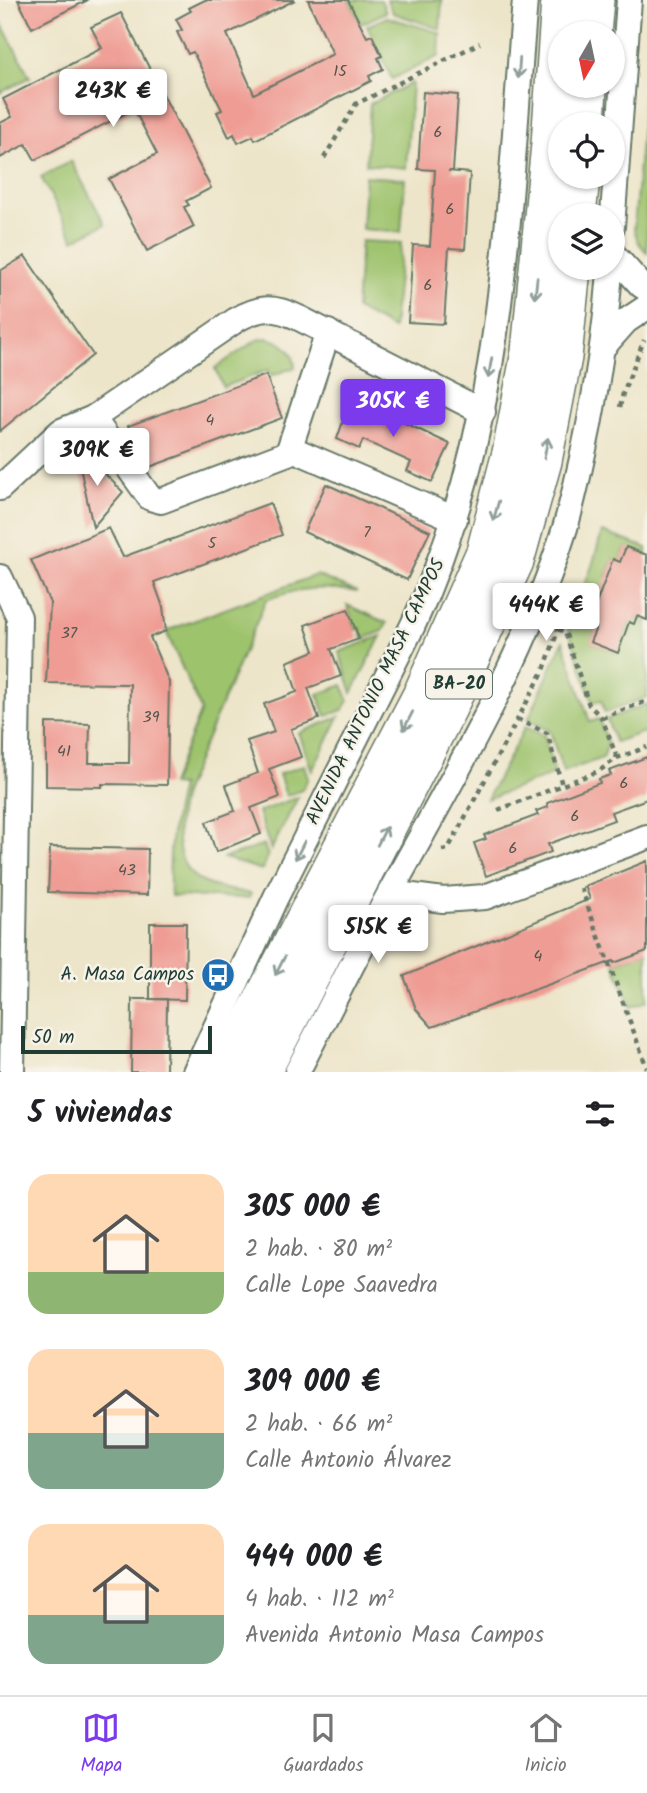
<!DOCTYPE html>
<html lang="es">
<meta charset="utf-8">
<style>
:root{--surface:#fff;--page:#f6f6f6;--text:#202124;--muted:#757577;--line:#e0e0e0;--accent:#7c3aed}
body{margin:0;font-family:Kalam,sans-serif;background:var(--page);color:var(--text);height:100vh;display:flex;flex-direction:column;font-size:26px;white-space:nowrap}
*{box-sizing:border-box;margin:0}
p{font-size:23px;color:var(--muted)}
.icon{flex:none;width:38px;height:38px;fill:none;stroke:currentColor;stroke-width:2;stroke-linecap:round;stroke-linejoin:round}
.map{position:relative;height:1072px;overflow:hidden}
.details{display:flex;flex-direction:column;background:var(--surface);flex:1}
.details>*{flex:none}
.needle{width:46px;rotate:189deg}
.controls{position:absolute;left:548px;top:21px;display:grid;gap:14px}
.controls a{display:grid;place-items:center;width:77px;height:77px;border-radius:50%;background:var(--surface);box-shadow:0 2px 5px #0004;font-size:35px}
.scale{position:absolute;left:21px;bottom:18px;width:191px;box-sizing:border-box;padding-left:7px;border:4px solid #1f3d34;border-top:0;font-size:19px;line-height:24px;white-space:nowrap;color:#1f3d34;-webkit-text-stroke:5px #f7f3e8;paint-order:stroke}
.price{position:absolute;translate:-50% -60px;padding:0 16px;border-radius:7px;background:#fff;color:#222;font-size:23px;line-height:46px;filter:drop-shadow(0 2px 4px #0008)}
.price::after{content:'';position:absolute;left:50%;top:42px;width:21px;height:16px;margin-left:-10px;background:inherit;clip-path:polygon(0 0,100% 0,50% 100%)}
.price.on{background:var(--accent);color:#fff}
ul{padding:0;list-style:none}
li{display:flex;align-items:center;gap:21px;height:175px;padding:0 28px}
li span{display:grid;place-items:center;flex:none;width:196px;height:140px;border-radius:21px;color:#555}
li>.icon{margin-inline-start:auto}
span .icon{width:84px;height:84px;fill:#fffc;stroke-width:1}
li b{font-size:30px}
h2{display:flex;justify-content:space-between;align-items:center;height:84px;padding:0 28px;font-size:30px}
.menu{display:flex;justify-content:space-around;align-items:center;height:98px;border-top:2px solid var(--line);background:var(--surface);font-size:19px;color:var(--muted)}
.menu a{display:grid;justify-items:center;gap:4px}
.menu .on{color:var(--accent)}
.map>svg:first-child{display:block}
.green{fill:#9ec36d;stroke:#5e8050;stroke-width:2}
.building{fill:#ef9d94}
.lines{fill:none;stroke-linecap:round;stroke-linejoin:round}
.minor-casing{stroke:#677868;stroke-width:28}
.highway-casing{stroke:#677868;stroke-width:40}
.path{stroke:#677868;stroke-width:4.5;stroke-dasharray:5 5;stroke-linecap:butt}
.minor{stroke:#fff;stroke-width:24}
.highway{stroke:#fff;stroke-width:37}
.oneway{stroke:#8f9e9a}
.labels{text-anchor:middle;dominant-baseline:central;stroke-width:5;stroke-linejoin:round;paint-order:stroke}
.number-label{font-size:16px;fill:#53554c}
.shield{fill:#f7f3e8;stroke:#60746a;stroke-width:2}
.shield-label{font-size:18px;font-weight:bold;fill:#1f3d34}
.street-label{font-size:19px;fill:#1f3d34;stroke:#f7f3e8}
.poi-label{font-size:19px;fill:#1f3d34;stroke:#f7f3e8;text-anchor:end}
</style>
<div class="map">
<svg width="647" height="1072" viewBox="0 0 647 1072">
<rect width="100%" height="100%" fill="#f7f3e8"/>
<filter id="ink" filterUnits="userSpaceOnUse"><feTurbulence type="fractalNoise" baseFrequency=".0143" numOctaves="2"/><feDisplacementMap in="SourceGraphic" scale="14" xChannelSelector="R" yChannelSelector="G"/><feConvolveMatrix kernelMatrix="1 2 1 2 8 2 1 2 1" color-interpolation-filters="sRGB"/></filter>
<filter id="wash" filterUnits="userSpaceOnUse"><feTurbulence type="fractalNoise" baseFrequency=".00686" numOctaves="4" result="noise"/><feDisplacementMap in="SourceGraphic" scale="28" xChannelSelector="R" yChannelSelector="G"/><feGaussianBlur stdDeviation="1.57" result="paint"/><feColorMatrix in="noise" values="0 0 0 0 0 0 0 0 0 0 0 0 0 0 0 0 0 1.4 0 .05"/><feComposite in="paint" operator="in"/></filter>
<g filter="url(#wash)">
<rect width="100%" height="100%" fill="#ede5c9"/>
<!-- green -->
<g class="green">
<polygon points="348,0 381,0 386,12 361,24"/>
<polygon points="387,0 442,0 440,29 393,13"/>
<polygon points="387,17 440,33 439,56 392,79 367,26"/>
<polygon points="0,21 30,77 0,93"/>
<polygon points="647,62 647,253 638,242 634,229"/>
<polygon points="412,83 406,168 366,164 370,104"/>
<polygon points="71,161 105,224 74,240 41,177"/>
<polygon points="365,176 405,179 401,232 362,229"/>
<polygon points="361,241 401,243 393,329 356,309"/>
<path d="M266 338C282 341 294 350 295 367L271 376 268 370 223 387 215 368 257 340Z"/>
<polygon points="602,532 647,548 647,555 626,548 620,562 613,559 606,577 613,581 603,609 595,606 589,625 596,628 591,642 618,653 629,622 634,624 637,616 647,620 647,697 605,713 601,700 593,703 568,628 592,566"/>
<path d="M316 575 357 592C322 586 300 587 266 600L183 794C176 823 170 866 203 882 217 889 236 891 251 894L249 898 171 896C167 855 172 825 181 786L171 785 201 710 166 631Z"/>
<polygon points="347,605 387,623 383,631 363,639 360,628 356,630"/>
<polygon points="381,636 352,693 339,652"/>
<polygon points="563,641 590,722 599,719 608,744 603,758 563,772 550,731 528,720"/>
<polygon points="343,685 348,700 343,710 326,716 318,694"/>
<polygon points="647,704 647,731 615,742 607,719"/>
<polygon points="339,717 312,771 299,733"/>
<polygon points="525,727 544,735 555,774 487,799"/>
<polygon points="304,765 308,778 302,790 286,796 279,774"/>
<polygon points="298,797 273,846 271,850 258,812"/>
<polygon points="264,845 268,856 262,870 224,858"/>
<polygon points="647,951 647,1001 631,1007 614,963"/>
</g>
<g id="blocks">
<!-- building -->
<g class="building">
<polygon points="18,0 88,0 32,28"/>
<polygon points="205,0 295,0 227,34 254,94 333,54 308,0 348,0 367,37 372,35 382,56 378,58 383,69 369,76 371,81 255,140 253,136 238,143 234,134 229,137 217,112 222,110 193,52 188,54 177,32 182,30 176,19 191,11 189,8"/>
<polygon points="121,13 211,188 186,201 189,205 184,207 194,227 147,251 109,179 157,154 134,109 35,160 26,144 0,158 0,123 12,117 3,99 102,48 91,27"/>
<polygon points="423,92 458,95 453,171 448,171 470,173 465,249 449,248 444,324 408,322 413,245 430,246 435,170 418,169"/>
<polygon points="25,256 93,355 0,431 0,271"/>
<polygon points="266,375 282,418 147,468 140,458 128,426"/>
<polygon points="351,398 450,444 432,482 407,471 411,462 363,440 359,449 337,439"/>
<polygon points="75,444 123,492 93,527"/>
<polygon points="326,484 430,531 407,580 304,532"/>
<polygon points="270,503 282,535 154,582 163,607 166,631 150,637 169,682 167,785 102,784 102,787 46,786 46,723 90,724 89,763 129,763 130,684 46,683 50,603 31,560 109,528 123,557 169,540 171,542 170,540"/>
<polygon points="626,547 647,555 647,620 637,616 634,624 629,622 618,653 590,642 596,628 588,625 613,559 620,562"/>
<polygon points="348,609 359,639 331,649 341,676 308,688 319,719 291,729 301,757 269,769 280,797 251,808 261,834 216,852 206,822 235,811 226,785 258,773 247,741 274,732 264,704 297,692 287,662 314,651 305,625"/>
<polygon points="647,757 647,799 611,812 614,820 548,844 551,852 486,876 474,843 486,839 484,835 538,815 536,811 548,807 547,803 600,783 599,779 611,775 609,771"/>
<polygon points="50,847 148,849 147,895 48,892"/>
<polygon points="647,861 647,951 614,963 613,961 432,1027 416,1009 404,976 590,899 585,886"/>
<polygon points="150,923 186,923 185,1000 150,999"/>
<polygon points="132,999 167,999 166,1072 131,1072"/>
</g>
</g>
</g>
<g filter="url(#ink)">
<use href="#blocks" fill-opacity="0" stroke="#677868" stroke-width="2"/>
<g class="lines">
<!-- minor casing -->
<g class="minor-casing">
<g id="minor">
<polyline points="612,227 629,0"/>
<polyline points="612,253 641,285 647,289"/>
<polyline points="603,347 626,321 647,307"/>
<polyline points="93,418 150,498 161,501 288,453 328,332"/>
<polyline points="290,448 455,519"/>
<path d="M0 488 61 431 93 418 236 320C260 306 274 306 299 318L483 412"/>
<polyline points="0,577 19,617 12,1072"/>
<polyline points="390,893 443,900 485,897 647,837"/>
<path d="M195 1072 276 897 413 625C506 424 507 216 525 0"/>
<path d="M297 1072C329 1011 359 949 392 889 457 771 525 657 565 528 575 494 582 459 589 425 599 372 607 321 610 268"/>
</g>
</g>
<!-- highway casing -->
<g class="highway-casing">
<g id="highway">
<polyline points="592,33 595,0"/>
<polyline points="586,124 588,86"/>
<polyline points="577,215 581,177"/>
<polyline points="225,1072 421,696 485,552 511,453 530,352 550,144 560,0"/>
<polyline points="262,1072 448,708 515,561 543,461 563,357 572,268"/>
</g>
</g>
<!-- path -->
<g class="path">
<polyline points="324,158 356,104 480,43"/>
<polyline points="620,407 623,393 644,340"/>
<polyline points="558,629 565,632 589,705 602,718 617,758"/>
<polyline points="602,718 647,701"/>
<polyline points="517,719 547,733 562,785"/>
<polyline points="498,810 599,771 617,758 647,747"/>
<polyline points="442,850 448,849 544,670 573,588"/>
<polyline points="581,888 647,1068"/>
</g>
<!-- minor -->
<use href="#minor" class="minor"/>
<!-- highway -->
<use href="#highway" class="highway"/>
</g>
<!-- one-way arrows -->
<defs><path id="oneway-shaft" d="M-6 0H5M1.5-3L5.5 0L1.5 3" fill="none" stroke-width="1.6" stroke-linecap="round" stroke-linejoin="round" transform="scale(1.75)"/></defs>
<g class="oneway">
<use href="#oneway-shaft" transform="translate(519 68) rotate(94)"/>
<use href="#oneway-shaft" transform="translate(536 288) rotate(96)"/>
<use href="#oneway-shaft" transform="translate(490 368) rotate(100)"/>
<use href="#oneway-shaft" transform="translate(546 448) rotate(-79)"/>
<use href="#oneway-shaft" transform="translate(496 511) rotate(105)"/>
<use href="#oneway-shaft" transform="translate(408 721) rotate(117)"/>
<use href="#oneway-shaft" transform="translate(382 836) rotate(-63)"/>
<use href="#oneway-shaft" transform="translate(300 850) rotate(117)"/>
<use href="#oneway-shaft" transform="translate(280 966) rotate(117)"/>
</g>
</g>
<!-- icons -->
<defs>
<g id="bus-disc" transform="scale(1.75)"><circle r="9.5" fill="#1f6fb2" stroke="#f7f3e8"/><path d="M-5-6H5V4H4V6H2V4H-2V6H-4V4H-5ZM-3.5-4V0h7V-4ZM-3.5 1.2v1.5H-2V1.2ZM2 1.2v1.5H3.5V1.2Z" fill="#fff"/></g>
</defs>
<g fill-rule="evenodd">
<use href="#bus-disc" x="218" y="975"/>
</g>
<g class="labels">
<!-- number labels -->
<g class="number-label">
<text x="340" y="71">15</text>
<text x="438" y="132">6</text>
<text x="450" y="209">6</text>
<text x="428" y="285">6</text>
<text x="210" y="420">4</text>
<text x="367" y="532">7</text>
<text x="212" y="543">5</text>
<text x="69" y="633">37</text>
<text x="151" y="717">39</text>
<text x="64" y="751">41</text>
<text x="624" y="783">6</text>
<text x="575" y="816">6</text>
<text x="513" y="848">6</text>
<text x="127" y="870">43</text>
<text x="538" y="956">4</text>
</g>
<!-- shield labels -->
<rect class="shield" x="426" y="669.5" width="66" height="29" rx="5"/>
<g class="shield-label">
<text x="459" y="684">BA-20</text>
</g>
<!-- street labels -->
<g class="street-label">
<text transform="translate(376 692) rotate(-64)">AVENIDA ANTONIO MASA CAMPOS</text>
</g>
<!-- poi labels -->
<g class="poi-label">
<text x="194" y="975">A. Masa Campos</text>
</g>
</g>
</svg>
<div class="controls">
<a><svg class="needle" viewBox="-14 -14 28 28"><path d="M0-13l5 13h-10z" fill="#e53935"/><path d="M0 13l5-13h-10z" fill="#757577"/></svg></a>
<a><svg class="icon" aria-label="locate" viewBox="0 0 24 24"><circle cx="12" cy="12" r="6"/><path d="M12 2v4M12 18v4M2 12h4M18 12h4"/></svg></a>
<a><svg class="icon" aria-label="layers" viewBox="0 0 24 24"><path d="M12 4l9 5-9 5-9-5zM3 14l9 5 9-5"/></svg></a>
</div>
<div class="scale">50 m</div>
<b class="price" style="left:113px;top:129px">243K €</b>
<b class="price on" style="left:393px;top:439px">305K €</b>
<b class="price" style="left:97px;top:488px">309K €</b>
<b class="price" style="left:546px;top:643px">444K €</b>
<b class="price" style="left:378px;top:965px">515K €</b>
</div>
<section class="details">
<h2>5 viviendas<svg class="icon" aria-label="filters" viewBox="0 0 24 24"><path d="M4 7h16M4 17h16"/><circle cx="9" cy="7" r="2"/><circle cx="15" cy="17" r="2"/></svg></h2>
<ul>
<li><span style="background:linear-gradient(#ffd9b3 70%,#8fb573 0)"><svg class="icon" aria-label="home" viewBox="0 0 24 24"><path d="M3 11l9-7 9 7M6 9v11h12V9"/></svg></span><div><b>305 000 €</b><p>2 hab. · 80 m²</p><p>Calle Lope Saavedra</p></div></li>
<li><span style="background:linear-gradient(#ffd9b3 60%,#7fa58c 0)"><svg class="icon" aria-label="home" viewBox="0 0 24 24"><path d="M3 11l9-7 9 7M6 9v11h12V9"/></svg></span><div><b>309 000 €</b><p>2 hab. · 66 m²</p><p>Calle Antonio Álvarez</p></div></li>
<li><span style="background:linear-gradient(#ffd9b3 65%,#7fa58c 0)"><svg class="icon" aria-label="home" viewBox="0 0 24 24"><path d="M3 11l9-7 9 7M6 9v11h12V9"/></svg></span><div><b>444 000 €</b><p>4 hab. · 112 m²</p><p>Avenida Antonio Masa Campos</p></div></li>
</ul>
</section>
<nav class="menu">
<a class="on"><svg class="icon" aria-label="map" viewBox="0 0 24 24"><path d="M3 6l6-2 6 2 6-2v14l-6 2-6-2-6 2zM9 4v14M15 6v14"/></svg>Mapa</a>
<a><svg class="icon" aria-label="saved" viewBox="0 0 24 24"><path d="M7 4h10v16l-5-4-5 4z"/></svg>Guardados</a>
<a><svg class="icon" aria-label="home" viewBox="0 0 24 24"><path d="M3 11l9-7 9 7M6 9v11h12V9"/></svg>Inicio</a>
</nav>
